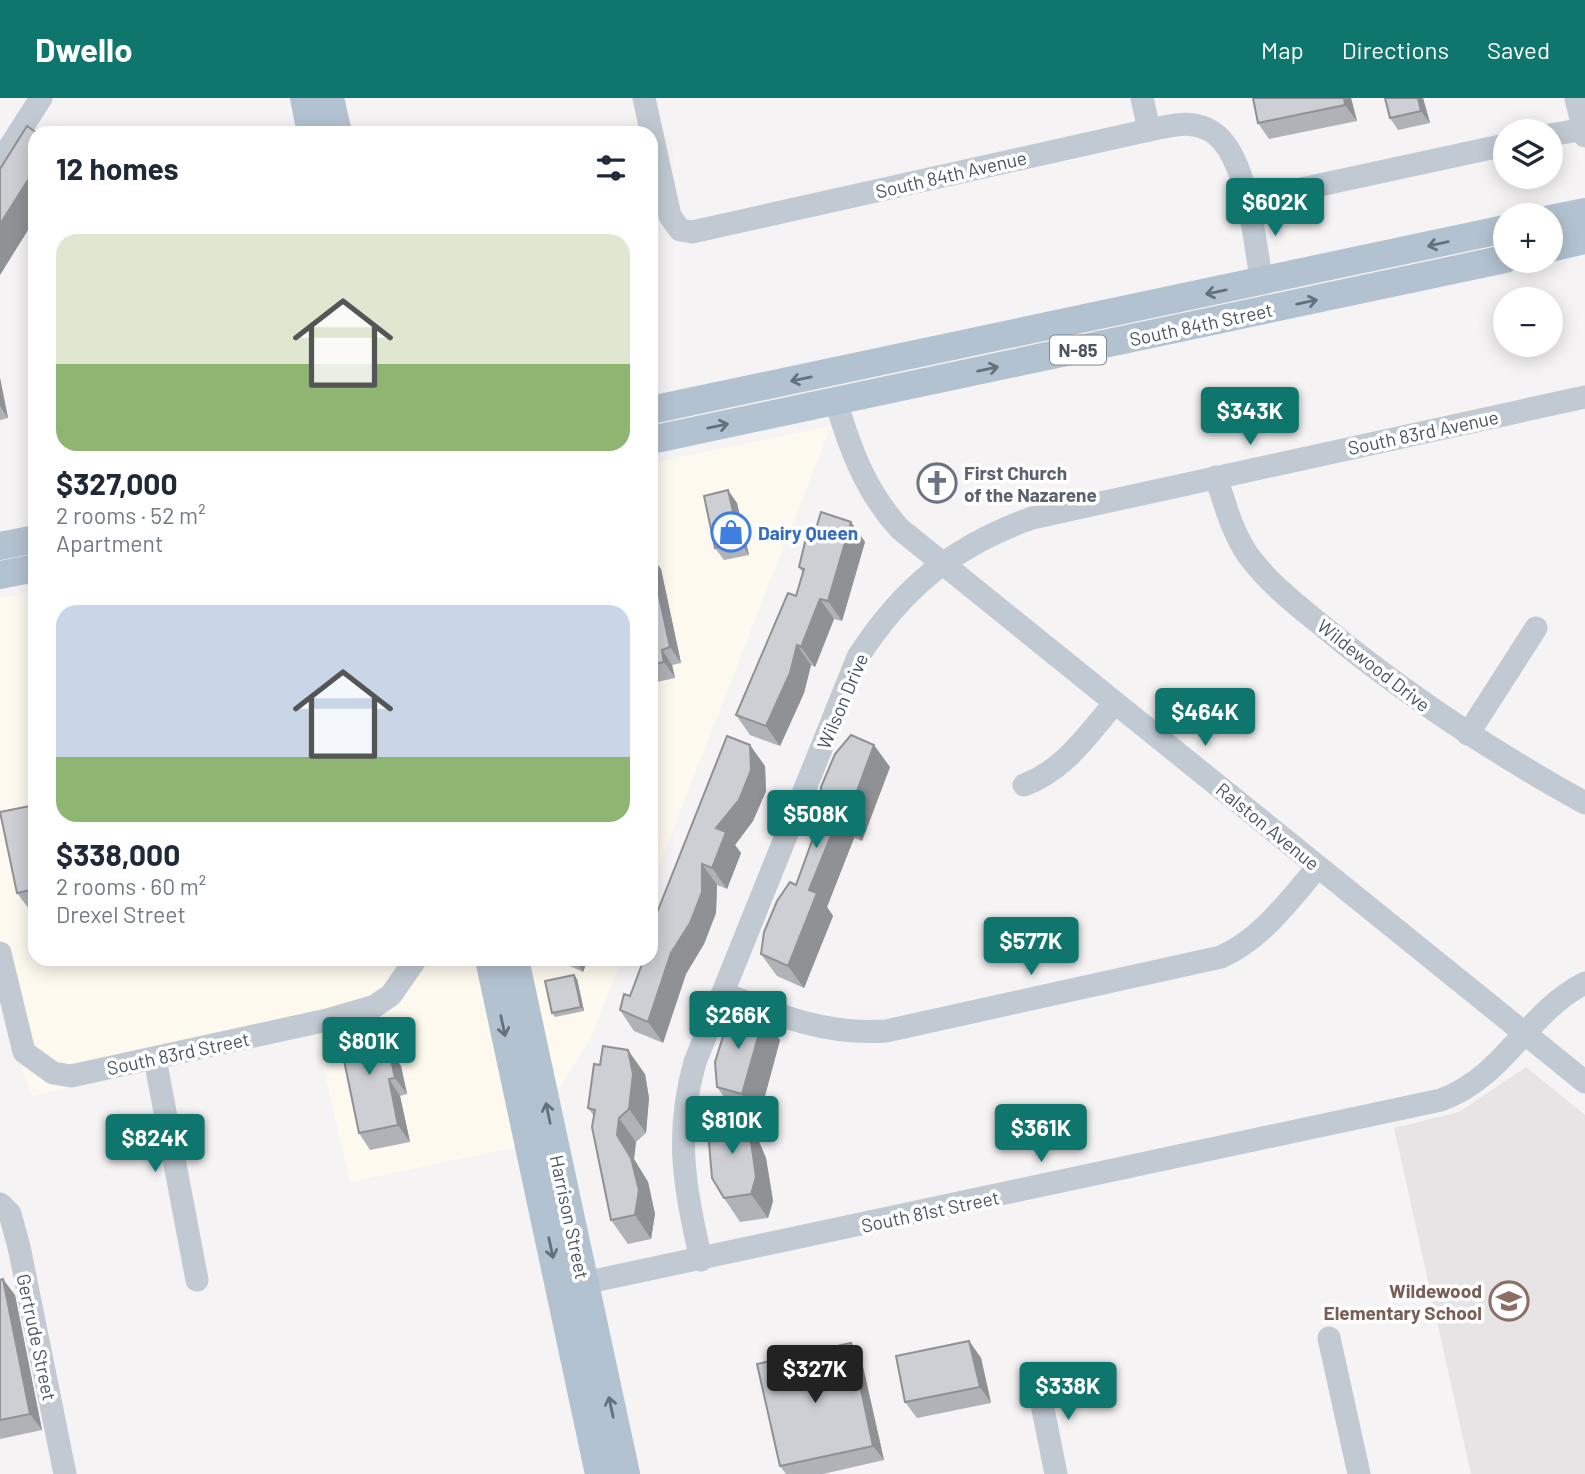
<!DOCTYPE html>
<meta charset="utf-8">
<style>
:root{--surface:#fff;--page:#f6f6f7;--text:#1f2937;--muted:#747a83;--accent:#0f766e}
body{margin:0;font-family:Barlow,sans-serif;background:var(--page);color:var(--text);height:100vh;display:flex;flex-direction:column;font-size:26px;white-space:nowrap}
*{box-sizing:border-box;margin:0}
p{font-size:23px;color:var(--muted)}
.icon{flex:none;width:38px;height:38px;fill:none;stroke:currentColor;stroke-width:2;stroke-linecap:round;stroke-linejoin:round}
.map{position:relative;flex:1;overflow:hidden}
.side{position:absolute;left:28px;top:28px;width:630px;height:840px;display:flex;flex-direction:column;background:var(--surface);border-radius:21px;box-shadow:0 4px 18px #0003}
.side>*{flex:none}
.buttons{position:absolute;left:1493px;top:21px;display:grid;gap:14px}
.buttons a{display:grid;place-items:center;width:70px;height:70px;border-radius:50%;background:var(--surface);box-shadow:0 4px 18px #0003;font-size:35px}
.price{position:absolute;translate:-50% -60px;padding:0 16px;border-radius:7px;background:var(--accent);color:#fff;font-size:23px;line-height:46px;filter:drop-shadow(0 2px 4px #0008)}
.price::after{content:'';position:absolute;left:50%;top:42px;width:21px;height:16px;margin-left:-10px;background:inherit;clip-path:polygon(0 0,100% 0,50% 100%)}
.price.on{background:#222;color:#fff}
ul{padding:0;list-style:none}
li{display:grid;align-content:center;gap:14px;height:371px;padding:0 28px}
li span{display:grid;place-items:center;height:217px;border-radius:21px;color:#555}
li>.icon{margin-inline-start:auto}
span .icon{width:126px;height:126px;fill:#fffc;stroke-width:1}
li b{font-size:30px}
h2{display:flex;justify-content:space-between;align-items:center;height:84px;padding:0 28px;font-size:30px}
header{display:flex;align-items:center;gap:42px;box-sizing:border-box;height:98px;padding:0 35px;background:var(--accent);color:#fff}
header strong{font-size:33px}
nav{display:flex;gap:38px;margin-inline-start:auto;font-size:24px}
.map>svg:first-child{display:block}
.commercial{fill:#fdf9ef}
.education{fill:#e6e4e5}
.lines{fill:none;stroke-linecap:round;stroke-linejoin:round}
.minor{stroke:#c1cad2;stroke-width:23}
.major{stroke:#b3c2d1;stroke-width:28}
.wall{fill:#b0b2b7}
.shaded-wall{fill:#909195}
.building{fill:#cdcfd5;stroke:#909195;stroke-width:2}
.oneway{stroke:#64717d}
.labels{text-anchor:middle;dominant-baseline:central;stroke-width:7;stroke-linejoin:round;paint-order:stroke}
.shield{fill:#fff;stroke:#808990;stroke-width:2}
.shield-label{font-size:18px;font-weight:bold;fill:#4a5661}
.street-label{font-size:19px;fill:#4a5661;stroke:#fff}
.worship-label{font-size:19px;font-weight:bold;fill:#5b616d;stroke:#fff;text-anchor:start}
.shop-label{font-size:19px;font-weight:bold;fill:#366cbe;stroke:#fff;text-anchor:start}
.education-label{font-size:19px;font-weight:bold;fill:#785e54;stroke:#fff;text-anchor:end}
</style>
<header>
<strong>Dwello</strong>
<nav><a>Map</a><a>Directions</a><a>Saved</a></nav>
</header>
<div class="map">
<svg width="1585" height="1376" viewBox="0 0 1585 1376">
<rect width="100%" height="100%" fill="#f5f3f3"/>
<!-- commercial -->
<g class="commercial">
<polygon points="831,328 651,788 651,365"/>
<polygon points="35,493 35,861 622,861 591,940 522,1048 350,1084 315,934 32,998 0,902 0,500"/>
</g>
<!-- education -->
<polygon class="education" points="1526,969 1585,1017 1585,1376 1471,1376 1394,1030 1459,1014"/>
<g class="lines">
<!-- minor -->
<g class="minor">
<path d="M644 0 670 118 680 132 692 134 1149 32C1168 28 1188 22 1207 31 1248 49 1254 144 1262 185"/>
<polyline points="1142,0 1149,32"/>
<polyline points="1576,0 1585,38"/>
<polyline points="1550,37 1585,31"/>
<polyline points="0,64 41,0"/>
<polyline points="1246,103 1505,47"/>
<path d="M836 303C850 351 866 394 900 431L1585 984"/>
<path d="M1216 379C1225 406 1232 434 1248 457 1269 486 1298 508 1325 530 1406 597 1493 654 1585 705"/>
<polyline points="1468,636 1536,530"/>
<path d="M1024 687C1065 672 1087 637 1115 605"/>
<polyline points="0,855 24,954 53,975 71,978 327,922 375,908 391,897 416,861"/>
<path d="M724 895C778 918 826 937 886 933L1221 859C1263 840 1288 803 1318 769"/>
<polyline points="155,961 197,1182"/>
<polyline points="0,1106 10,1116 19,1149 65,1376"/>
<path d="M701 1162C685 1090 674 1038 695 964L858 559C903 489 954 448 1032 420L1585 299"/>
<path d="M570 1188 1441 1002C1506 978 1526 915 1585 885"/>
<polyline points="1329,1240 1359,1376"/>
<polyline points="1037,1281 1056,1376"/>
</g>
<!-- major -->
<g class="major">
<polyline points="304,0 311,35"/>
<polyline points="330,0 338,35"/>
<polyline points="1550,121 1585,114"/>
<polyline points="1550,150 1585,142"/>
<polyline points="651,312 1505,131"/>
<polyline points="651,342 1505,161"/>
<polyline points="0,448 35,441"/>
<polyline points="0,477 35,470"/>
<polyline points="489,861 599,1376"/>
<polyline points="515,861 626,1376"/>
</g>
</g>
<!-- wall -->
<g class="wall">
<polygon points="1351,0 1357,23 1269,41 1258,25"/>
<polygon points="1423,0 1430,25 1398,32 1390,20"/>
<polygon points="0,280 8,320 0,322"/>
<polygon points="737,405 749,457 724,462 715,450"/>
<polygon points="851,424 865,444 842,523 834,521 815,569 811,567 804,595 780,648 750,637 736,617 796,498 803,475 799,469 815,434"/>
<polygon points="651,458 661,471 681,565 672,567 675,580 657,584 651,576"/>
<polygon points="765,668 766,693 753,723 735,747 741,755 727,791 717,787 716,815 704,846 686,876 663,945 634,933 620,912 630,898 653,839 651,837 651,830"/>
<polygon points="890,669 862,743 854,740 827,809 833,818 804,890 777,878 761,856 796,787 821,718"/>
<polygon points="35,707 35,810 29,811 17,795"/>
<polygon points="558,861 588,861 583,874 561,864"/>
<polygon points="577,881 584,913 555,919 552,915"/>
<polygon points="764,918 780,942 759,1020 734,1013 717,989"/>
<polygon points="390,940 394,958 401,968 407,996 400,998 410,1044 370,1052 359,1035"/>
<polygon points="600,967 645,976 649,1000 646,1035 636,1044 634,1061 648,1084 655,1116 651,1141 628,1146 611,1122 594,1018 588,1010"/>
<polygon points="757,1039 766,1060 773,1103 768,1120 740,1124 724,1100"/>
<polygon points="0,1182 15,1197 42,1332 0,1341"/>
<polygon points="969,1243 981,1260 991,1305 917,1320 905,1304"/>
<polygon points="861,1260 884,1362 823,1376 786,1376 780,1368"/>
</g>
<!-- shaded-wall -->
<g class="shaded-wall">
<polygon points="1344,0 1351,0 1357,23 1345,7"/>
<polygon points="1418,0 1423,0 1430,25 1421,13"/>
<polygon points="35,71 35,121 0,177 0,126"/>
<polygon points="0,280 8,320 0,308"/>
<polygon points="728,392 737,405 749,457 740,444"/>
<polygon points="851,424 865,444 842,523 828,503"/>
<polygon points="651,458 661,471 681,565 670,549"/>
<polygon points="820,501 834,521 815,569 801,549"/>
<polygon points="797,547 811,567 804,595 780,648 766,628"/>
<polygon points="662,552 672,567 675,580 664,564"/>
<polygon points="750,647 765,668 766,693 753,723 735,747 741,755 727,791 712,770 716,730"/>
<polygon points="874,647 890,669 862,743 847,720"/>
<polygon points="839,718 854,740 827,809 833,818 804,890 788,868 809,792"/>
<polygon points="702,766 717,787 716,815 704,846 686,876 663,945 648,924 671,855"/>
<polygon points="575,861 588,861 583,874"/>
<polygon points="574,877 577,881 584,913 581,909"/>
<polygon points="764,918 780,942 759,1020 742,996"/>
<polygon points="379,924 390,940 394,958 401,968 407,996 395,980 385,953"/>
<polygon points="628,952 645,976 649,1000 646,1035 629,1011"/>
<polygon points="389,981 400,998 410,1044 398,1027"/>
<polygon points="740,1015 757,1039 766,1060 773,1103 768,1120 751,1096"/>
<polygon points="619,1020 636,1044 634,1061 648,1084 655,1116 651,1141 635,1117 617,1037"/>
<polygon points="3,1181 15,1197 42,1332 30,1316"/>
<polygon points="969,1243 981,1260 991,1305 980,1289"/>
<polygon points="851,1245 861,1260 884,1362 873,1348"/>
</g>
<!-- building -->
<g class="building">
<polygon points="1253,0 1344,0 1345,7 1258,25"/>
<polygon points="1385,0 1418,0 1421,13 1390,20"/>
<polygon points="27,28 37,35 35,35 35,71 0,126 0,71"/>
<polygon points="728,392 740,444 715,450 704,398"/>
<polygon points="821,414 851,424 828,503 820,501 801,549 797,547 790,575 766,628 736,617 788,495 796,498 804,471 799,469 808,432 815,434"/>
<polygon points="651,461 670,549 662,552 664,564 651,567"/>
<polygon points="851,637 874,647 847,720 839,718 809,792 817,795 788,868 761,856 764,834 777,803 790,784 796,787 821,718 821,689 835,656"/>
<polygon points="727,638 750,647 751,672 739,702 716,730 726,734 712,770 702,766 702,794 690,825 671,855 648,924 620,912 624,896 630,898 644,861 651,861 651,844 654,836 651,835 651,830"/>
<polygon points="35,707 35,791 17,795 0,714"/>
<polygon points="574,877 581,909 552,915 545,883"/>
<polygon points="740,911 764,918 742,996 717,989 715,964 725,932"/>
<polygon points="379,924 385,953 389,952 395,980 389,981 398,1027 359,1035 338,933"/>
<polygon points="603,948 628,952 633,976 629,1011 619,1020 617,1037 631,1060 639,1092 635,1117 611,1122 592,1029 595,1012 588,1010 594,966 600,967"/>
<polygon points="740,1015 750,1036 756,1079 751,1096 724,1100 712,1080 709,1045 714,1020"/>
<polygon points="3,1181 30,1316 0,1322 0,1182"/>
<polygon points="969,1243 980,1289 905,1304 896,1258"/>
<polygon points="851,1245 873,1348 780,1368 757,1266"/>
</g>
<!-- one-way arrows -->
<defs><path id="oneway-shaft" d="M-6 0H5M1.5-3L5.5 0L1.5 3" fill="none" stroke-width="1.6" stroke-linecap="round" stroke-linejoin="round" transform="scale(1.75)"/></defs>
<g class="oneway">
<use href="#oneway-shaft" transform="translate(1438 146) rotate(167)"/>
<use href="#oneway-shaft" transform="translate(1216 194) rotate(168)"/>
<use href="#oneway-shaft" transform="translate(1307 204) rotate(-12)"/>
<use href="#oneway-shaft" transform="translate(988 271) rotate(-12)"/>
<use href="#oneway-shaft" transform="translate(801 281) rotate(168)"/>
<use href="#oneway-shaft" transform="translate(718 328) rotate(-12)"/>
<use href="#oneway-shaft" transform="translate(503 928) rotate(78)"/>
<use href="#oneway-shaft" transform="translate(548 1015) rotate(-102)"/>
<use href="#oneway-shaft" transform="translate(551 1150) rotate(78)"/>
<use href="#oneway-shaft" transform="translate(611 1309) rotate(-102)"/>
</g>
<!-- icons -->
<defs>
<g id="church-ring" transform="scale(2.0125)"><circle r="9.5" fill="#fff" stroke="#6b7280" stroke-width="1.5"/><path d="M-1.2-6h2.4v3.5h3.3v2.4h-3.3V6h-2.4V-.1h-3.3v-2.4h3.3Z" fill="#6b7280"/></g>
<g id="shop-ring" transform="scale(2.0125)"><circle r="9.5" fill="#fff" stroke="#3f7fe0" stroke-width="1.5"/><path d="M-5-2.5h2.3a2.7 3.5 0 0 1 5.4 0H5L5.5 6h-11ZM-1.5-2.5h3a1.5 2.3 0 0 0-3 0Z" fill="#3f7fe0"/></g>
<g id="school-ring" transform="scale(2.0125)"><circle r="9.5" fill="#fff" stroke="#8d6e63" stroke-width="1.5"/><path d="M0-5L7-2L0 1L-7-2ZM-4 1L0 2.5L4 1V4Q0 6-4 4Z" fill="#8d6e63"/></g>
</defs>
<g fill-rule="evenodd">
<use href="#church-ring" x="937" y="385"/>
<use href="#shop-ring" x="731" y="434"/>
<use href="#school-ring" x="1509" y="1203"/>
</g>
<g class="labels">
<!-- shield labels -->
<rect class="shield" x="1050" y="237.5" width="56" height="29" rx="5"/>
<g class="shield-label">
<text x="1078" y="252">N-85</text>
</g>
<!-- street labels -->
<g class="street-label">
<text transform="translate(951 76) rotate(-13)">South 84th Avenue</text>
<text transform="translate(1201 226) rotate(-12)">South 84th Street</text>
<text transform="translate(1423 334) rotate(-12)">South 83rd Avenue</text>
<text transform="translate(1374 567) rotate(38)">Wildewood Drive</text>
<text transform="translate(842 603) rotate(-67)">Wilson Drive</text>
<text transform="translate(1268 728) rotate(39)">Ralston Avenue</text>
<text transform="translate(178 955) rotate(-12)">South 83rd Street</text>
<text transform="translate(930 1113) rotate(-12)">South 81st Street</text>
<text transform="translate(570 1119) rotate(78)">Harrison Street</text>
<text transform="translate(37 1239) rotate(78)">Gertrude Street</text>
</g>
<!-- worship labels -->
<g class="worship-label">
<text x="964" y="374">First Church<tspan x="964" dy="22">of the Nazarene</tspan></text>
</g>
<!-- shop labels -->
<g class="shop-label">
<text x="758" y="434">Dairy Queen</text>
</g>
<!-- education labels -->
<g class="education-label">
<text x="1482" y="1192">Wildewood<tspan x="1482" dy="22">Elementary School</tspan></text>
</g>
</g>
</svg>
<div class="buttons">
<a><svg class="icon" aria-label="layers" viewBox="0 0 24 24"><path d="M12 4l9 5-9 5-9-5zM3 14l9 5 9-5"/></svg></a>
<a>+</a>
<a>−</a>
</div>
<b class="price" style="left:1275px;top:140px">$602K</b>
<b class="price" style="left:1250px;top:349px">$343K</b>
<b class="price" style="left:1205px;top:650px">$464K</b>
<b class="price" style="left:816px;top:752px">$508K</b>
<b class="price" style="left:1031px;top:879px">$577K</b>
<b class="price" style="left:738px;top:953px">$266K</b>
<b class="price" style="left:369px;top:979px">$801K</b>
<b class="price" style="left:732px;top:1058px">$810K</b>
<b class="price" style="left:1041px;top:1066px">$361K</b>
<b class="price" style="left:155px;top:1076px">$824K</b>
<b class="price on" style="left:815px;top:1307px">$327K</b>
<b class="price" style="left:1068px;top:1324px">$338K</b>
<section class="side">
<h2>12 homes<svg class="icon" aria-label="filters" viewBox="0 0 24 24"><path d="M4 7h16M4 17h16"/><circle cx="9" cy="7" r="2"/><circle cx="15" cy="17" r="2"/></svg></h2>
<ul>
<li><span style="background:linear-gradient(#dfe7d0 60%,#8fb573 0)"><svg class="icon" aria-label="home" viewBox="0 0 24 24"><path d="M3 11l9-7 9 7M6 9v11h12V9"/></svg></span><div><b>$327,000</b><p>2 rooms · 52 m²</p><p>Apartment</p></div></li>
<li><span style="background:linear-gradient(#c9d6e8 70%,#8fb573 0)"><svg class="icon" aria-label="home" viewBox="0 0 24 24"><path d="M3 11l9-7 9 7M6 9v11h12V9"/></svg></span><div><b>$338,000</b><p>2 rooms · 60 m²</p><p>Drexel Street</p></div></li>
</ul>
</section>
</div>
